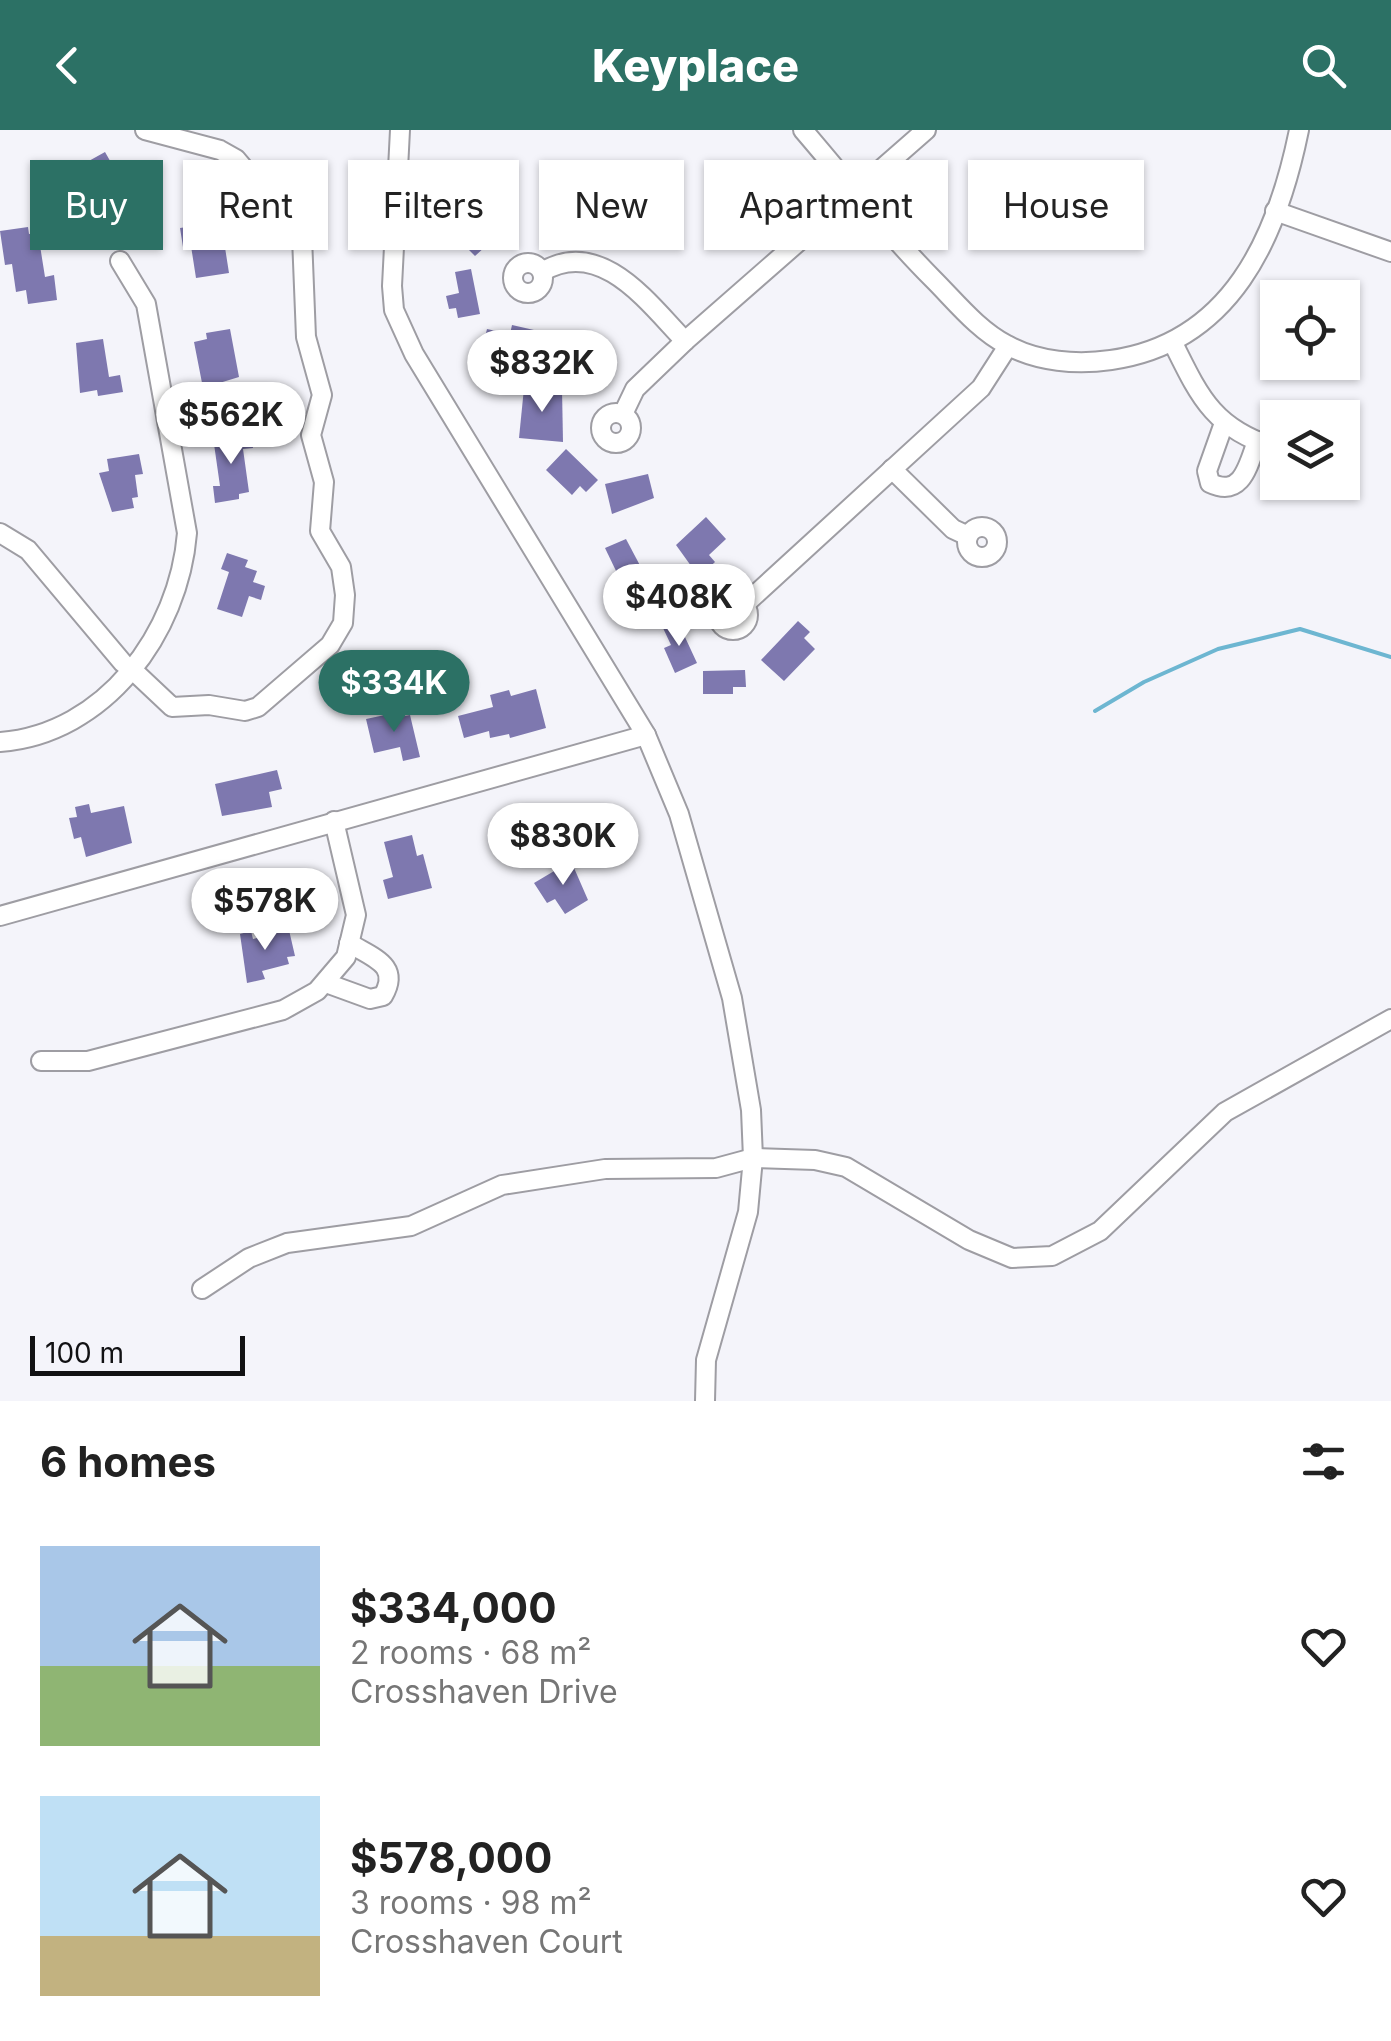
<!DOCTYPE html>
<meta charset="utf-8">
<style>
:root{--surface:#fff;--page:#f2f2f2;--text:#222;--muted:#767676;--accent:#2c7165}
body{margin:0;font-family:Inter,sans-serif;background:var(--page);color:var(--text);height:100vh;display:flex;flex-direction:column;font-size:38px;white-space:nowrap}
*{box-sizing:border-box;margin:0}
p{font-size:32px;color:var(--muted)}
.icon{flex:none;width:55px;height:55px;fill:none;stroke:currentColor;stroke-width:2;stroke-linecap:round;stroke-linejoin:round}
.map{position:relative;height:1271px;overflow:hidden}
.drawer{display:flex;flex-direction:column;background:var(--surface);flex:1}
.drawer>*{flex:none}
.guide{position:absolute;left:30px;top:30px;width:1332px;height:90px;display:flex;gap:20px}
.controls{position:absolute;left:1260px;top:150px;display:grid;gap:20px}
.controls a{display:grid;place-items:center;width:100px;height:100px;border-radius:0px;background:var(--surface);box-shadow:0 2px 8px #0004;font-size:50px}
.scale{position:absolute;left:30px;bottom:25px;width:215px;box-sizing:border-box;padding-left:10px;border:5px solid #111113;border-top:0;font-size:28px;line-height:35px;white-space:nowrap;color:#111113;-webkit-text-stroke:8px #f4f4fa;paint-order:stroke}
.price{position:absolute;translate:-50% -85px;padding:0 22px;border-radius:35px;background:#fff;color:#222;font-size:32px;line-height:65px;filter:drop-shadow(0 2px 5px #0008)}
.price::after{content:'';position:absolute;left:50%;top:60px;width:30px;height:22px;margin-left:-15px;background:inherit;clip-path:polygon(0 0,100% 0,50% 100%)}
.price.on{background:var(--accent);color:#fff}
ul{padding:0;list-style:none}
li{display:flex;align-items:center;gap:30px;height:250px;padding:0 40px}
li span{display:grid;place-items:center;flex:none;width:280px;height:200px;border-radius:0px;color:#555}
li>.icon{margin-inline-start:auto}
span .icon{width:120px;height:120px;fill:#fffc;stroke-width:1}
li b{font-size:42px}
h2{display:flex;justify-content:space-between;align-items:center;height:120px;padding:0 40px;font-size:42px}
.chip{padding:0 35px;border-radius:0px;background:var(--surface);box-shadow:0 2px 8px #0004;font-size:35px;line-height:90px}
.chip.on{background:var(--accent);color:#fff}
header{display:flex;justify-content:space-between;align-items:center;height:130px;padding:0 40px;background:var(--accent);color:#fff;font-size:45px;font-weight:800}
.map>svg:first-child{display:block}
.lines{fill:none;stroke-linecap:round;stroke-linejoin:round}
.stream{stroke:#6db6d1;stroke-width:4}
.building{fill:#7e78af}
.minor-casing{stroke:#9e9da3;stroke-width:22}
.minor{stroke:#fff;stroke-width:18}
</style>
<header><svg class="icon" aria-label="back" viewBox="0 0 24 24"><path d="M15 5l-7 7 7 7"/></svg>Keyplace<svg class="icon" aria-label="search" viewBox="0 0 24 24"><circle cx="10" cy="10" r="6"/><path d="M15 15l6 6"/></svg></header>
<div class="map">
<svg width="1391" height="1271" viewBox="0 0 1391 1271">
<rect width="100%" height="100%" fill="#f4f4fa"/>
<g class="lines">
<!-- stream -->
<polyline class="stream" points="1095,581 1144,552 1218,519 1300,499 1391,527"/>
</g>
<!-- building -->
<g class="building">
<polygon points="105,22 121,50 63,81 54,64 58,62 52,52 59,47 54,38 64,33 69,42"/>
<polygon points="466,76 481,92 494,80 508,96 475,126 457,108 464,102 452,89"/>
<polygon points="221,92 229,143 196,148 191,116 183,117 180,98"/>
<polygon points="28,97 29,104 38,103 45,147 54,145 57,170 28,174 26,160 16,162 12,134 5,135 0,101"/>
<polygon points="471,139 480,184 458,188 456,178 449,179 446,166 459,163 455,142"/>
<polygon points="512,195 534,200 530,216 523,214 518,236 480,227 487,199 510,204"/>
<polygon points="230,199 239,247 203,258 194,212 207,209 206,203"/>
<polygon points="103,209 109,247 120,245 123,262 98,266 97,260 80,263 76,213"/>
<polygon points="524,258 562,259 563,312 519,308"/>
<polygon points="241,303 242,307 251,306 253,318 243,319 249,362 239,364 239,369 215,373 213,356 220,356 213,307"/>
<polygon points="566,319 598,350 586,362 580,356 572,365 546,340"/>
<polygon points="139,324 143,344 135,345 138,367 132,368 134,378 112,382 99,343 109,341 107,329"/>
<polygon points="648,344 654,368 612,384 605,354"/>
<polygon points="706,387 726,409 709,425 715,432 699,447 676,415"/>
<polygon points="626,409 654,462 630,470 605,418"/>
<polygon points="227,423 248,430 245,437 257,441 253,452 265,456 261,470 249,466 242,487 217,479 229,442 221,439"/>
<polygon points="798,491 810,502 804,508 815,519 784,551 761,530"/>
<polygon points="678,492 697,533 675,543 664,518 671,515 663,498"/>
<polygon points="745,540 746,557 733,557 733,564 703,564 703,541"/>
<polygon points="536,559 546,598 510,608 509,604 490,608 489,601 464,608 458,586 493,577 490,565 509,560 511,566"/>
<polygon points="399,582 400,587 410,585 420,627 403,631 400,617 374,623 366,589"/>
<polygon points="277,640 282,659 269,662 272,677 222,686 215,654"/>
<polygon points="89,674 91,683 124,676 132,713 86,727 81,707 74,709 69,688 77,687 75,677"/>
<polygon points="412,705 417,726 423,724 432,758 388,769 383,750 393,747 384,712"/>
<polygon points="571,731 588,770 565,784 555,769 547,773 534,753"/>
<polygon points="289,800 295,826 287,827 289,834 262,841 265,849 247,853 240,804 251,801 253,809"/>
</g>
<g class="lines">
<!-- minor casing -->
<g class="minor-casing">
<g id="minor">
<polyline points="400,0 392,156 394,180 414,224 646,605 679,684 732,868 751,980 753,1028 748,1082 706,1230 705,1271"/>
<path d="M803 0C846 50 887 103 933 149 956 172 978 200 1007 215 1038 232 1077 235 1111 230 1231 213 1277 108 1299 0"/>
<polyline points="1275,81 1391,122"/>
<circle cx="528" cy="148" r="15"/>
<path d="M542 142C601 106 649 174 685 211"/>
<path d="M1174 215C1202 272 1215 298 1278 319"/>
<circle cx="616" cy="298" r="15"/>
<polyline points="623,284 635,259 685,211 926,0"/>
<path d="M1224 293 1207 341 1210 353C1242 368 1248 336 1257 311"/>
<polyline points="892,339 953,399 968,406"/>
<circle cx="982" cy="412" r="15"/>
<polyline points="0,403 28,420 123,533"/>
<circle cx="733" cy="485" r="15"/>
<polyline points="744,475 981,258 1008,216"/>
<polyline points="138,545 172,577 209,575 245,581 258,577 330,515 343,493 345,465 341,437 320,401 324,352 311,305 322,265 306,207 301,82 262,60 236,29 220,20 145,0"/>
<path d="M0 612C105 604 179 503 187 403L146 174 120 131"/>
<polyline points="0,786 646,605"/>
<path d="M326 853 370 869 383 866C401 835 373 828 349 813"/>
<polyline points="41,931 88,931 283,880 317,861 346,827 356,785 334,691"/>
<polyline points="202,1159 249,1128 287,1113 411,1096 502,1055 605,1039 716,1038 753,1028 815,1030 846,1037 969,1110 1012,1128 1052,1126 1100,1101 1225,982 1391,889"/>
</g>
</g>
<!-- minor -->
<use href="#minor" class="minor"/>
</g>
</svg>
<div class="controls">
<a><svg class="icon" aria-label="locate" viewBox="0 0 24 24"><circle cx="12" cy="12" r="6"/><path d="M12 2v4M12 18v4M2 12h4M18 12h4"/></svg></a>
<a><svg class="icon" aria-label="layers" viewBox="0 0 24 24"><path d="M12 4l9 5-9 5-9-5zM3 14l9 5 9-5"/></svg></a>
</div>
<div class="scale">100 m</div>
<b class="price" style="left:542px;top:285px">$832K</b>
<b class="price" style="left:231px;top:337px">$562K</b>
<b class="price" style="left:679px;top:519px">$408K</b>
<b class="price on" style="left:394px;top:605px">$334K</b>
<b class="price" style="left:563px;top:758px">$830K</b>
<b class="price" style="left:265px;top:823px">$578K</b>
<div class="guide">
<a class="chip on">Buy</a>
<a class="chip">Rent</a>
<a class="chip">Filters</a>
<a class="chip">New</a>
<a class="chip">Apartment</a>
<a class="chip">House</a>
</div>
</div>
<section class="drawer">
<h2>6 homes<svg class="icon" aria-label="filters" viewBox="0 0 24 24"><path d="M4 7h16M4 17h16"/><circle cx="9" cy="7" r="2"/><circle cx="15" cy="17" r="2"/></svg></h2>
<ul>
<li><span style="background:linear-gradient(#a9c7e8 60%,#8fb573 0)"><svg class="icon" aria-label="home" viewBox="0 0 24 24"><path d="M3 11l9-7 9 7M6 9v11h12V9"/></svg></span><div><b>$334,000</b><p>2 rooms · 68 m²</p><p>Crosshaven Drive</p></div><svg class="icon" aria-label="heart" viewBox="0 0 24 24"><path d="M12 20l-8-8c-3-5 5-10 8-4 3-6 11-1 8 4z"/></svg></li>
<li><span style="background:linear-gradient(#bfe0f5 70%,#c2b280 0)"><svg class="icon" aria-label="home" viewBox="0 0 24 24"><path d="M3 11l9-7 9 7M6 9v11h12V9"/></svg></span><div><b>$578,000</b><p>3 rooms · 98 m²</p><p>Crosshaven Court</p></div><svg class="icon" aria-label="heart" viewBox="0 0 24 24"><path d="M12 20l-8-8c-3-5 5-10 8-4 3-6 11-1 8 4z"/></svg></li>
</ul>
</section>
